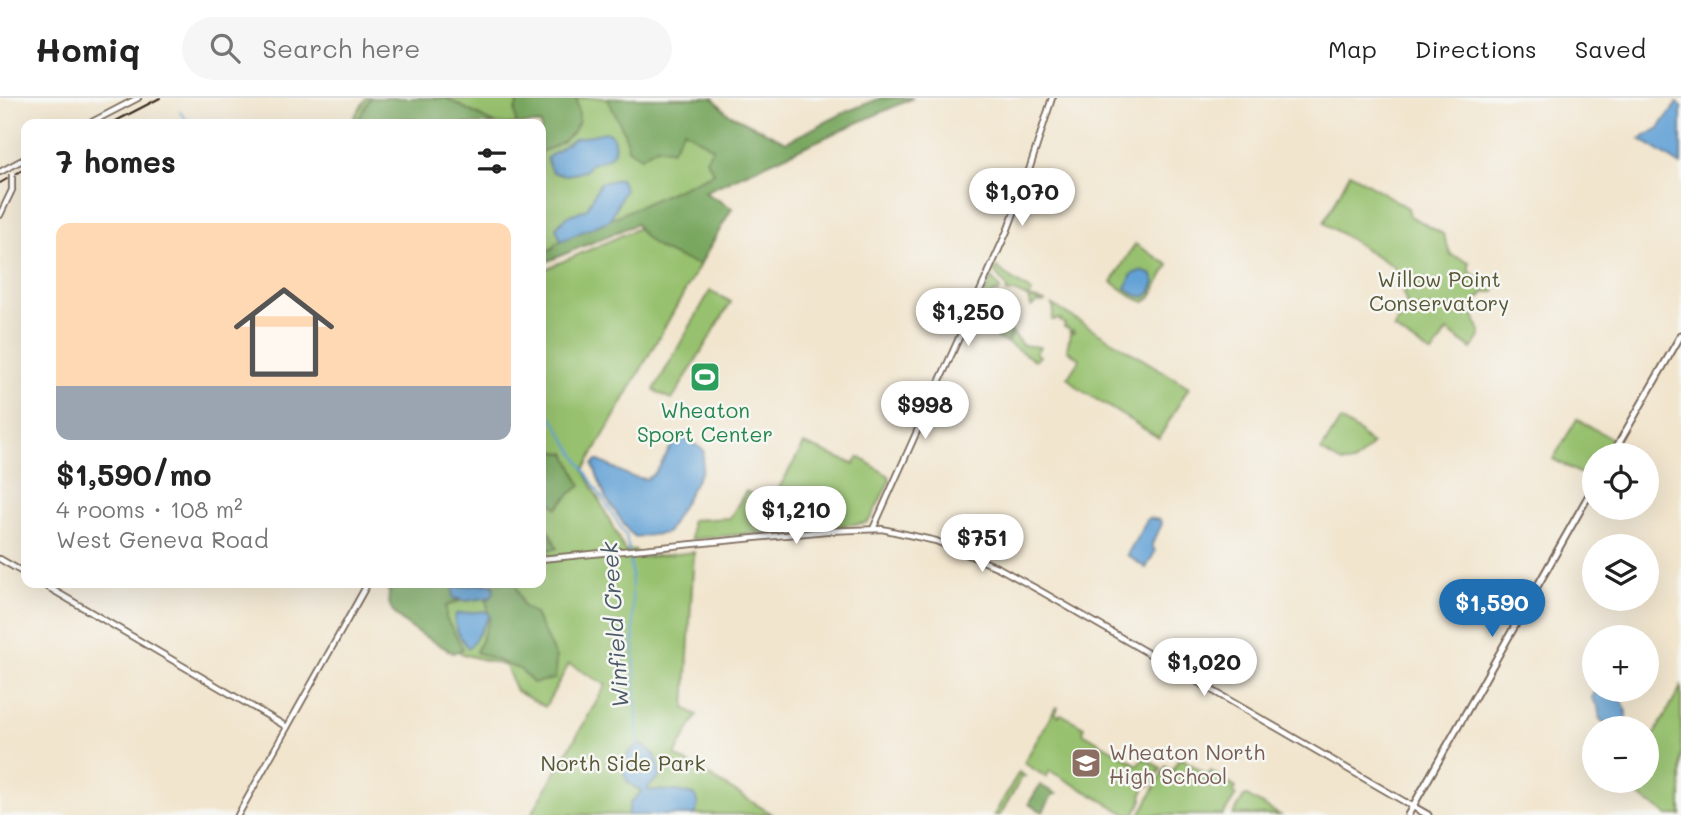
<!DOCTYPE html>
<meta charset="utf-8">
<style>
:root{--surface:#fff;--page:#f6f6f6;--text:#222;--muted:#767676;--line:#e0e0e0;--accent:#1f6fb2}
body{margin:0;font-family:Mali,sans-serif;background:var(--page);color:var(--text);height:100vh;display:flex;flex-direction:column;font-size:26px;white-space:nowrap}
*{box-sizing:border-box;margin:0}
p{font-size:23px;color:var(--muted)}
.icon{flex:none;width:38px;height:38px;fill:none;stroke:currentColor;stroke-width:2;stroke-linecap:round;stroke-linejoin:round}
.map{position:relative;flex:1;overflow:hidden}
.panel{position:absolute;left:21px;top:21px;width:525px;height:469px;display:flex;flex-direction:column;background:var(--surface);border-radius:14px;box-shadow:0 7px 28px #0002}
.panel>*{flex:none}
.tools{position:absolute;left:1582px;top:345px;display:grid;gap:14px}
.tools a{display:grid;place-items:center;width:77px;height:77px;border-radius:50%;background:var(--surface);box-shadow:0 7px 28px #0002;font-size:35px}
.price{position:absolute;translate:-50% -60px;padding:0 16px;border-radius:24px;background:#fff;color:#222;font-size:23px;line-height:46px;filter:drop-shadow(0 2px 4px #0008)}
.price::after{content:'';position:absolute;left:50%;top:42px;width:21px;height:16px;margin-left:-10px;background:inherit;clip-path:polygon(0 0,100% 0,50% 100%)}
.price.active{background:var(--accent);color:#fff}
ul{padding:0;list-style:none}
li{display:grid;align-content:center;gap:14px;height:371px;padding:0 35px}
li+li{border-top:2px solid var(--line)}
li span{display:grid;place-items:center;height:217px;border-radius:14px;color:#555}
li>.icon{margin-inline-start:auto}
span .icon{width:126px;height:126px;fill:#fffc;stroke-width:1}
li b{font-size:30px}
h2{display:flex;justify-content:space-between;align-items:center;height:84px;padding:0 35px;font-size:30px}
header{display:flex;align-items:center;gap:42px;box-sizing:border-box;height:98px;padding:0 35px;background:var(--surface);border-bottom:2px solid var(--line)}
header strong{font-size:33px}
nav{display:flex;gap:38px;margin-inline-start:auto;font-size:24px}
.search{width:490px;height:63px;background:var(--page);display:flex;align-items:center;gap:18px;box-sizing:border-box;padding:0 24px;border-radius:38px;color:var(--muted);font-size:26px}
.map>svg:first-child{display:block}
.green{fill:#97c16e;stroke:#697646;stroke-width:2}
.forest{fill:#79a761;stroke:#5a6840;stroke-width:2}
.water{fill:#64a2d6;stroke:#50667a;stroke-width:2}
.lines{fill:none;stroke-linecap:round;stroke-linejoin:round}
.stream{stroke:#64a2d6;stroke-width:2}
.minor-casing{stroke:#7b6b5c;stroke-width:8}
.major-casing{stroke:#7b6b5c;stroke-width:9}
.minor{stroke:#fff;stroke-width:4.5}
.major{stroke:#fff;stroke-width:5}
.rail{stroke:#3b2a1e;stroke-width:2}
.minor-bridge-casing{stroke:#7b6b5c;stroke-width:8;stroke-linecap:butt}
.minor-bridge{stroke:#fff;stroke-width:4.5}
.labels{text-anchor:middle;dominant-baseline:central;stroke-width:5;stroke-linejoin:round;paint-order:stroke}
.park-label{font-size:21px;fill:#575736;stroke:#f6f6f2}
.leisure-label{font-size:21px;fill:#27864d;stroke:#f6f6f2}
.education-label{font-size:21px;fill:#785e54;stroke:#f6f6f2;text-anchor:start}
.water-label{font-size:23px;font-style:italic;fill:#4b5a68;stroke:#f6f6f2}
</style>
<header>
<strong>Homiq</strong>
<div class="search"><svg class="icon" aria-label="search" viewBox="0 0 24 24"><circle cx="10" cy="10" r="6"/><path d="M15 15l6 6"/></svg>Search here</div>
<nav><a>Map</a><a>Directions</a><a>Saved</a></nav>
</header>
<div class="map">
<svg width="1681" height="717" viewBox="0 0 1681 717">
<rect width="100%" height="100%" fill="#f6f6f2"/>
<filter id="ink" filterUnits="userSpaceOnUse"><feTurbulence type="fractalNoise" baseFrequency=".0143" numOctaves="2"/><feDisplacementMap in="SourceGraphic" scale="14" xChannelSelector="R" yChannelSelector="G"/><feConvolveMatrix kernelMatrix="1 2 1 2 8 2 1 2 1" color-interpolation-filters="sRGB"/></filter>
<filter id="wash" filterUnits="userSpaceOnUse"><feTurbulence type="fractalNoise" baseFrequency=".00686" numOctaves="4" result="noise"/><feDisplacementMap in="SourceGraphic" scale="28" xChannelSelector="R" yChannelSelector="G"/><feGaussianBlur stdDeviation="1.57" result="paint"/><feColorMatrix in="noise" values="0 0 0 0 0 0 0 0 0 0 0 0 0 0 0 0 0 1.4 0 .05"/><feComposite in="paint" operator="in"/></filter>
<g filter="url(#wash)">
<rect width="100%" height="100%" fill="#f1e5ce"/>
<!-- green -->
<g class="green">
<polygon points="366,0 713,0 727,15 794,48 541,159 541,26 350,26"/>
<polygon points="1350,75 1408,110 1410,118 1443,136 1451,157 1469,164 1469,173 1478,180 1495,182 1495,194 1485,194 1471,208 1481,237 1472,251 1447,233 1432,256 1394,231 1407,207 1394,169 1324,125"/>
<polygon points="711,98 732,110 584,372 625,453 635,452 638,460 694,454 685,610 697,617 675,657 772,716 531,717 606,587 569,566 545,609 516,593 506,568 463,556 411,525 394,505 384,485 541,485 541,173"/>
<polygon points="1135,146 1169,167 1150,200 1145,204 1135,200 1112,184"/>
<polygon points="997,169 1010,180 1032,194 1029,200 1046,204 1036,205 1031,209 1029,200 1016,194 1007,195 1006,188 994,174"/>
<polygon points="992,180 1000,191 998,195 994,194 981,215 983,218 977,228 974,229 972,222"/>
<polygon points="710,193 731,204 672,302 654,292"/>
<polygon points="1051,206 1189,289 1159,340 1078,290 1069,281 1068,279 1080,261 1067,252 1070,236 1075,234 1073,232 1070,235 1069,231 1064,229 1065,226 1060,223 1061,221 1052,222 1054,211"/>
<polygon points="995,215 998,224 1012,234 1005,245 982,231"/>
<polygon points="1013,235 1022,247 1040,249 1036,255 1040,258 1037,261 1034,262 1007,245"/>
<polygon points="1577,321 1617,344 1609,357 1594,357 1594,383 1553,361"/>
<polygon points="1340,322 1358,333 1372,347 1354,365 1342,365 1321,353"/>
<polygon points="804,346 854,366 859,359 889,378 890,382 871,420 866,425 691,441 691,422 730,420 746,393 770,406"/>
<polygon points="1681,589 1681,717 1668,717 1624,688 1628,683 1647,682 1647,649"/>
<polygon points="1056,609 1058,610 1055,616 1059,618 1061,616 1084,629 1083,635 1138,667 1143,660 1161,670 1151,687 1145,689 1141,699 1143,701 1134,717 1128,717 1050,673 1046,679 1024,665"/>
<polygon points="1183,661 1208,677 1211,673 1236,690 1233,695 1236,697 1223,717 1140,717 1166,668 1172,674 1178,662"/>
<polygon points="1019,674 1026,679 1023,677 1000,717 994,717"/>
<polygon points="1247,698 1280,717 1233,717 1244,699"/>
</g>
<!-- forest -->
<g class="forest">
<polygon points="370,0 446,0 495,26 430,26 409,20 392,26 356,26"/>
<path d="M519 0H577C576 7 580 16 579 22 576 37 554 51 541 53V26H516L515 13Z"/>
<path d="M607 0H713L727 15 786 44 848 13 881 0H913L704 94 732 110 699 167C675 158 648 151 636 126L541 166V156L553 150 556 145 714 75 706 61 713 50 684 32 672 52 657 49 641 59 628 51C627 35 614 15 607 0Z"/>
<polygon points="541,333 547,353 566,355 581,388 570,396 557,410 550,403 548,394 541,391"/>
<polygon points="541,415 557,450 541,453"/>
<path d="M395 485H469L453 490V500L460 503 446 508V520L463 551 453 555C432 541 368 516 395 485Z"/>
<polygon points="491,485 515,485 523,508 535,516 556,560 555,581 533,585 521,572 476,554 490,521 486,501 491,499 493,487"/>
<polygon points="1040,687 1056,696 1052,697 1043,714 1030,707 1029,705"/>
</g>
<!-- water -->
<g class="water">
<polygon points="1677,5 1681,8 1681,67 1640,41 1659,30"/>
<path d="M605 34 612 37C620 57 608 62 590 66L586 72C578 76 558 80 551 72 549 70 548 63 547 60L574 41Z"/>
<path d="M620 81 625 91 610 122 561 143 556 130C563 118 574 115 587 111L600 85Z"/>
<polygon points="1140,173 1151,176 1155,184 1150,195 1145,199 1136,197 1126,190 1132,176"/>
<path d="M682 339 704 352 702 372 667 435 636 439 630 435 606 400 593 367 597 362 632 379 647 381C665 371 667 344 682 339Z"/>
<polygon points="1148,420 1160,422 1162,426 1152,446 1155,454 1146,470 1127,457"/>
<polygon points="486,486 493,487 494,493 491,499 466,503 453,500 453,490"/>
<path d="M485 513 490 517 471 548 468 550C461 541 451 527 456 516Z"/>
<path d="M1598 592H1612C1623 599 1631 617 1623 629L1609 630 1600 622 1598 609 1592 601 1593 596Z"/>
<path d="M641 647C656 654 660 663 660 679L648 689V692L677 693 695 697 698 707 695 717H628L630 705 641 694V692C616 684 619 654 641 647Z"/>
</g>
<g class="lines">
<!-- stream -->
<g class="stream">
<polyline points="180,14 190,26"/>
<polyline points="541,302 626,438 631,468 638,648"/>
</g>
</g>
</g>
<g filter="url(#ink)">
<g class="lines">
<!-- minor casing -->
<g class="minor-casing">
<g id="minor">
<polyline points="88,26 138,0"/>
<polyline points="0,74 26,60"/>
<polyline points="0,117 12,92"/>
<polyline points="873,431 1008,131 1023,91 1052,0"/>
<polyline points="0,461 26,476"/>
<polyline points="541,461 826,433 882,431 936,443 999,470 1044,495 1412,708"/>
<polyline points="41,485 287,629"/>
<polyline points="238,717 368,485"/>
</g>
</g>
<!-- major casing -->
<g class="major-casing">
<g id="major">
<polyline points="1612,357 1681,237"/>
<polyline points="1412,708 1428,717"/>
<polyline points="1408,717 1594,388"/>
</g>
</g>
<!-- minor -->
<use href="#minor" class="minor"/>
<!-- major -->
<use href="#major" class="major"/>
<!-- rail -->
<g class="rail">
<polyline points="110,26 160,0"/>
<polyline points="0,85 26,70"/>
</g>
<!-- minor-bridge casing -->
<g class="minor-bridge-casing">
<polyline id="minor-bridge" points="12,76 12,92"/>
</g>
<!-- minor-bridge -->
<use href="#minor-bridge" class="minor-bridge"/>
</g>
</g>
<!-- icons -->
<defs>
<g id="stadium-square" transform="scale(1.575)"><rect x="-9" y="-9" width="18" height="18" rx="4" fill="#2e9e5b" stroke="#f6f6f2"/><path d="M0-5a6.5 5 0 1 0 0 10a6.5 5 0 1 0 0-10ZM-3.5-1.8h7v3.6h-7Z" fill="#fff"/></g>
<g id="school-square" transform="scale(1.575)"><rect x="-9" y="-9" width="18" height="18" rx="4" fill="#8d6e63" stroke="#f6f6f2"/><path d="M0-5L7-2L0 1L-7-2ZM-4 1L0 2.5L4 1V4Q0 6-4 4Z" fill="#fff"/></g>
</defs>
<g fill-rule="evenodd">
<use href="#stadium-square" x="705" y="279"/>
<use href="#school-square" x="1086" y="665"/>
</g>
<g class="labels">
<!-- park labels -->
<g class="park-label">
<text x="1439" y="180">Willow Point<tspan x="1439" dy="24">Conservatory</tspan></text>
<text x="623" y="664">North Side Park</text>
</g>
<!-- leisure labels -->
<g class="leisure-label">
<text x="705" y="311">Wheaton<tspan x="705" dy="24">Sport Center</tspan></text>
</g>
<!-- education labels -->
<g class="education-label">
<text x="1109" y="653">Wheaton North<tspan x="1109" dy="24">High School</tspan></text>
</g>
<!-- water labels -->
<g class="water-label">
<text transform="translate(614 527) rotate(-94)">Winfield Creek</text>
</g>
</g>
</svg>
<div class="tools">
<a><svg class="icon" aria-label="locate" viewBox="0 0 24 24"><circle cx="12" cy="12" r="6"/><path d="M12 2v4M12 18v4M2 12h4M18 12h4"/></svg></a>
<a><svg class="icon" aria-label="layers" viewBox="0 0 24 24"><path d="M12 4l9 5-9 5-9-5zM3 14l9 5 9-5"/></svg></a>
<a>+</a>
<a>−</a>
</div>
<b class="price" style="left:1022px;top:130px">$1,070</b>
<b class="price" style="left:968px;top:250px">$1,250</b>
<b class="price" style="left:925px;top:343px">$998</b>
<b class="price" style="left:796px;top:448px">$1,210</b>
<b class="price" style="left:982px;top:476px">$751</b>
<b class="price active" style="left:1492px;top:541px">$1,590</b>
<b class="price" style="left:1204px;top:600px">$1,020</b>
<section class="panel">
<h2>7 homes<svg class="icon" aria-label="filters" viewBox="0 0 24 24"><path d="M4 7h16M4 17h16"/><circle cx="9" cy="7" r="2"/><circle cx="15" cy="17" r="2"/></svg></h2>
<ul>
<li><span style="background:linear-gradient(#ffd9b3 75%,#9aa5b1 0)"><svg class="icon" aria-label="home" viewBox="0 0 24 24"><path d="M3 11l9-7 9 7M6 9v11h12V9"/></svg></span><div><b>$1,590/mo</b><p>4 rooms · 108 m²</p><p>West Geneva Road</p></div></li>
</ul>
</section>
</div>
